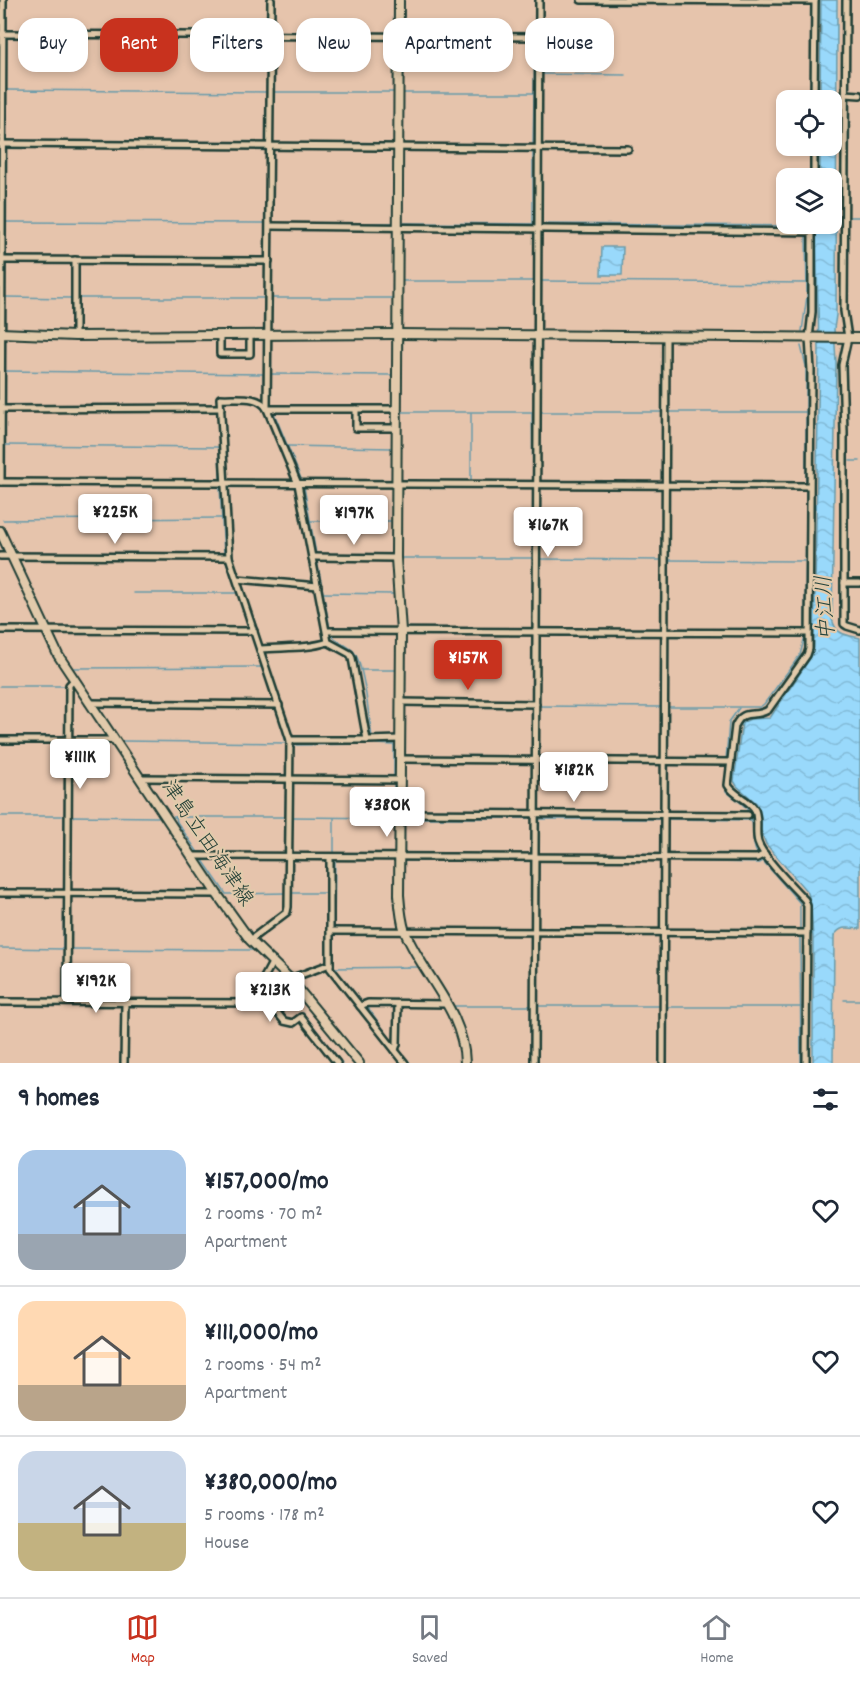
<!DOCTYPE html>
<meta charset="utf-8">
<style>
:root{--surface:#fff;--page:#f2f2f3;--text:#1f2937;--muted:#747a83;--line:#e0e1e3;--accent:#c8321e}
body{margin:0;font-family:Dekko,"Klee One",sans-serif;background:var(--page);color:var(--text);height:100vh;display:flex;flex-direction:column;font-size:22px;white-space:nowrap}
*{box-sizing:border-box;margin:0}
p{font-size:20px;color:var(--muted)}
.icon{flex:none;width:33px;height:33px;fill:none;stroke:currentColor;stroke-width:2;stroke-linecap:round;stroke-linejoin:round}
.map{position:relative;height:1063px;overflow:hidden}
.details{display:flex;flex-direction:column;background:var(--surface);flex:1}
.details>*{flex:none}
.guide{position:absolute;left:18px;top:18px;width:825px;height:54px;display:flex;gap:12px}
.tools{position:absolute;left:776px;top:90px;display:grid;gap:12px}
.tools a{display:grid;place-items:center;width:66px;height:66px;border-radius:12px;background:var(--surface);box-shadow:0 3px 9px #0003;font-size:30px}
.price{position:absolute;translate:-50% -51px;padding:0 14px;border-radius:6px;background:#fff;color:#222;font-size:20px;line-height:39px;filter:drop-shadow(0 2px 3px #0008)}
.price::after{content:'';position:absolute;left:50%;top:36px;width:18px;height:14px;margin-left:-9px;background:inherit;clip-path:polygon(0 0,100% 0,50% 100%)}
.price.current{background:var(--accent);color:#fff}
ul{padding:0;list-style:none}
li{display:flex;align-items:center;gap:18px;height:150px;padding:0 18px}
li+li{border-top:2px solid var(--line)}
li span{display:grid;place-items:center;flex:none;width:168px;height:120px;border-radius:18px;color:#555}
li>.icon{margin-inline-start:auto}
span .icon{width:72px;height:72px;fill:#fffc;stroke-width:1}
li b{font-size:26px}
h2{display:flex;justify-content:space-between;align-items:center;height:72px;padding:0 18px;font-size:26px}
.chip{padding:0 21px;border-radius:18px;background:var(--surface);box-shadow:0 3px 9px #0003;font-size:21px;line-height:54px}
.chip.current{background:var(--accent);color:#fff}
.tab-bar{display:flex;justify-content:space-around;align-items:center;height:84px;border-top:2px solid var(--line);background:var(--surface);font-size:16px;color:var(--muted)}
.tab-bar a{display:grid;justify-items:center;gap:3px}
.tab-bar .current{color:var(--accent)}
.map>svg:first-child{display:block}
.water{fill:url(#water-waves);stroke:#689bab;stroke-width:1.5}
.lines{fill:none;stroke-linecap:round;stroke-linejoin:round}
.stream{stroke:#689bab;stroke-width:1.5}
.street-casing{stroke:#1f3d34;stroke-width:10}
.secondary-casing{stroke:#1f3d34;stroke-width:12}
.street{stroke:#e2caab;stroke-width:5}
.secondary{stroke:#e2caab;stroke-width:8}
.labels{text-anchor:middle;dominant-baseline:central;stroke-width:4.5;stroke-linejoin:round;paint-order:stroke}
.street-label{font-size:21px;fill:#1f3d34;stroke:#e2caab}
.water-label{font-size:22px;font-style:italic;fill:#25453e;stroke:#e2caab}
</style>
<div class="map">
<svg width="860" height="1063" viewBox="0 0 860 1063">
<defs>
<pattern id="water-waves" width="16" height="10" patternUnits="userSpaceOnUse" patternTransform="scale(1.5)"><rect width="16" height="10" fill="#99d9fb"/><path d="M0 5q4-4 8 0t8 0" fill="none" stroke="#83bbd8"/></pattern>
</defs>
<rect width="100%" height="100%" fill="#e6c4ac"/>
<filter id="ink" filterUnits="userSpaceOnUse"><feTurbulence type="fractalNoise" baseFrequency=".0167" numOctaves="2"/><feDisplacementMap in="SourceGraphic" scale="12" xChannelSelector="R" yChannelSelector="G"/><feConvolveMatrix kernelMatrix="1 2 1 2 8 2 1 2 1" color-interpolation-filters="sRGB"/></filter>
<g filter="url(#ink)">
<!-- water -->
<g class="water">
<path d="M821 0H837L836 315 834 329 836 362 832 619C836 635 846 635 860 638V929C848 928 841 925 834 936L833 1063H813V938L811 905 808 893 766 844 760 828 756 803 737 786 734 781 742 723 750 719 770 718 811 657 814 648 819 349 816 224H831V178H820V146H831V100H820Z"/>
<polygon points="602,247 623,247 622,275 601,275"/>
</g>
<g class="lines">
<!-- stream -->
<g class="stream">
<polyline points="267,33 267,0"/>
<polyline points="535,34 535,0"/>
<polyline points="540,74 626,75"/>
<polyline points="5,90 268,92"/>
<polyline points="273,92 394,92"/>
<polyline points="403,93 534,93"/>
<polyline points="811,100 811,4"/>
<polyline points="266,143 267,38"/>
<polyline points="533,146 535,40"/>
<polyline points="810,178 810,146"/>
<polyline points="846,217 860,217"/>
<polyline points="5,222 267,223"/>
<polyline points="272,223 393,223"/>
<polyline points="402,223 536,224"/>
<polyline points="533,224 533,151"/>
<polyline points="541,224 809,226"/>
<polyline points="265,258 266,149"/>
<polyline points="402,281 535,281"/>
<polyline points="541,281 806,283"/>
<polyline points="5,297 71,298"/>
<polyline points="78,298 266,298"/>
<polyline points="271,298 393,298"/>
<polyline points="264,330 265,265"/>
<polyline points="802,331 807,296 806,235"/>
<polyline points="801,346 806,366 806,483"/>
<polyline points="3,371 263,374 264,398"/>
<polyline points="270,374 392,375"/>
<polyline points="401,412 535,412"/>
<polyline points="539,412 663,412"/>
<polyline points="669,412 805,412"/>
<polyline points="274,413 302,481"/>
<polyline points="471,413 471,481"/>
<polyline points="532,413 533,481"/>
<polyline points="4,445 217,447 219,448 220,480"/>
<polyline points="288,446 391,448"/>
<polyline points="850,461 860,461"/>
<polyline points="304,487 316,554"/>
<polyline points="220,488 224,554"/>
<polyline points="3,520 221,518"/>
<polyline points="310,521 390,521"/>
<polyline points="401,558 532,558"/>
<polyline points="0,559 6,559"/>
<polyline points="539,559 663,560"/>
<polyline points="668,560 804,561"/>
<polyline points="226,561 250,628"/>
<polyline points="317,561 330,629"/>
<polyline points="134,593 237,593"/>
<polyline points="324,593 394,594"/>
<polyline points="532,630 533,487"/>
<polyline points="805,630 806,490"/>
<polyline points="252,634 259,655"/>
<path d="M331 634C337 643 347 644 354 652 364 665 369 718 372 737"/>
<polyline points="74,668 262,667"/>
<polyline points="361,670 397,670"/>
<polyline points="0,686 66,686"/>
<polyline points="532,702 532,635"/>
<polyline points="406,706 516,706"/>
<polyline points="538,706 661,707"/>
<polyline points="532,707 532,758"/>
<polyline points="667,707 760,707 764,704 800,655 805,636"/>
<polyline points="277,711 282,727"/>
<polyline points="283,731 286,743 286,776"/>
<polyline points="123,741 286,743"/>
<polyline points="376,744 394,745 394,777"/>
<polyline points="294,745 374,744"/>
<polyline points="726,760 729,722 739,708"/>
<polyline points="532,763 532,810"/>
<path d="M727 765 726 791C732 797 742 802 747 809 757 822 749 841 758 855"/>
<polyline points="394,783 394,817"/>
<polyline points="0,816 62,816"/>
<polyline points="71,816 158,817"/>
<polyline points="71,816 72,743"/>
<polyline points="285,816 286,782"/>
<polyline points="173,817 286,817"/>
<polyline points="176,817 177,822 199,854"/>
<polyline points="291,817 397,818"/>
<polyline points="334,818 334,855"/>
<polyline points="402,818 532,818"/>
<polyline points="537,819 661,819"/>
<polyline points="666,819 754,820"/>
<polyline points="531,854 532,820"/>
<polyline points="202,859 226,894 286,893"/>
<polyline points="404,861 531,861 531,929"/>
<polyline points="539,861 661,861"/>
<polyline points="667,861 760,863 763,861 800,903 800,930"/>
<polyline points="64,890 64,816"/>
<polyline points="292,893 327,893"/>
<polyline points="334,928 335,860"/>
<polyline points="334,934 334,968 362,1002"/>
<polyline points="800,936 801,1063"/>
<polyline points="0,948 64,949"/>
<polyline points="63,948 64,896"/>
<polyline points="70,949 253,950"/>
<polyline points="334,968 419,967"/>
<polyline points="262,988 287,1019 292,1020 303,1013 342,1063"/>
<polyline points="844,1000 860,1000"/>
<polyline points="455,1006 530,1006"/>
<polyline points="537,1006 660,1006"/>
<polyline points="667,1007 801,1007"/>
<polyline points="368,1008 395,1045"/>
<polyline points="398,1049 410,1063"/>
<polyline points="530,1063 531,935"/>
</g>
<!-- street casing -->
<g class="street-casing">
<g id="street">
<polyline points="271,0 267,409 298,484 328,642 350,654 352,658 367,740 400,739"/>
<polyline points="581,0 815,1"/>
<polyline points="846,0 844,311 848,338 842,365 844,432 844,624 847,626 860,630"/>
<polyline points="0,34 538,37"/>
<polyline points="845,94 860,95"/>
<polyline points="814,100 815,0"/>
<polyline points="0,144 628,149"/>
<polyline points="814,178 814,146"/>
<polyline points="270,226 812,232"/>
<polyline points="0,260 269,261"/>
<polyline points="220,335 220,354 250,354 250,334"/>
<polyline points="75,336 75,260"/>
<polyline points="0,409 221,408"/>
<polyline points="356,409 356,428 397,428"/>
<polyline points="0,482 809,486"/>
<polyline points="1,482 3,0"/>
<polyline points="0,556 229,557"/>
<polyline points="312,557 396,558"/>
<polyline points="237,579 318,586"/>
<polyline points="844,583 860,583"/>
<polyline points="0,630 254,631"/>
<polyline points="327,631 809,633"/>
<path d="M261 649C284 647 307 649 328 642"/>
<polyline points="401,702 536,704"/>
<polyline points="89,703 279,705"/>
<polyline points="0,740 114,740"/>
<polyline points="290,740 367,740"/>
<polyline points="401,759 731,762"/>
<polyline points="140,778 400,780"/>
<polyline points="400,813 748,815"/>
<polyline points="192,856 757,858 765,854"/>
<polyline points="330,857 330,968 405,1063"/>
<polyline points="0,893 217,894"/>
<polyline points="330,931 807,933"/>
<path d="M250 940 287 912 288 907 290 740 229 557 220 398C236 399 259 394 267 409H397"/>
<polyline points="273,961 258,989 284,1021 293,1023 301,1017 337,1063"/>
<polyline points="290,979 330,964"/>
<polyline points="0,1002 269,1003"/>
<polyline points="67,1002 69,685 74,680"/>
<polyline points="360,1006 368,1003 448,1004"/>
<polyline points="395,1050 397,1044 398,1004"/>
<polyline points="124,1063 125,1003"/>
<polyline points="534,1063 539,0"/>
<polyline points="663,1063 666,337"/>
<path d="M806 1063 807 906 805 900C793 887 763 858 758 842 755 832 759 820 755 810 749 799 734 796 728 785L735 726C744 707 754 719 768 710L807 655 809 649 811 370 809 338 812 312V224"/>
</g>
</g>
<!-- secondary casing -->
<g class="secondary-casing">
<g id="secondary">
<path d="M399 0 396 558 401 631 399 895C400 908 401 920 405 932 424 977 464 1011 465 1063"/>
<polyline points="0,333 75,336 398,334 860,338"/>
<polyline points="0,531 58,655 217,894 250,940 290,979 359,1063"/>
</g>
</g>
<!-- street -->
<use href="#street" class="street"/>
<!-- secondary -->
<use href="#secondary" class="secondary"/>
</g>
</g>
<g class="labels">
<!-- street labels -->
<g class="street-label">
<text transform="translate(206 844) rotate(56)">津島立田海津線</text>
</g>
<!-- water labels -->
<g class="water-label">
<text transform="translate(827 608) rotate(-93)">中江川</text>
</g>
</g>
</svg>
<div class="tools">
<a><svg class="icon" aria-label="locate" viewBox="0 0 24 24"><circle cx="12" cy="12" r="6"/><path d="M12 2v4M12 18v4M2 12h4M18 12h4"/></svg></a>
<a><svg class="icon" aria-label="layers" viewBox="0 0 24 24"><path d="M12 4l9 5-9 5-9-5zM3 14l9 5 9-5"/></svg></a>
</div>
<b class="price" style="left:115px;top:545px">¥225K</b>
<b class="price" style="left:354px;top:546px">¥197K</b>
<b class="price" style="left:548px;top:558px">¥167K</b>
<b class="price current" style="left:468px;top:691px">¥157K</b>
<b class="price" style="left:80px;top:790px">¥111K</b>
<b class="price" style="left:574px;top:803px">¥182K</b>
<b class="price" style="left:387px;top:838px">¥380K</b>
<b class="price" style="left:96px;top:1014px">¥192K</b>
<b class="price" style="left:270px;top:1023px">¥213K</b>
<div class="guide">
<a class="chip">Buy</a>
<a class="chip current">Rent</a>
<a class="chip">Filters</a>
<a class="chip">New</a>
<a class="chip">Apartment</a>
<a class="chip">House</a>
</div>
</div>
<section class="details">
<h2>9 homes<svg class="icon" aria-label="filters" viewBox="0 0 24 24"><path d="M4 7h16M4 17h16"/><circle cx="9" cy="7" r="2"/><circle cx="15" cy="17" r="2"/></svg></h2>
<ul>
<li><span style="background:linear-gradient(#a9c7e8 70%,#9aa5b1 0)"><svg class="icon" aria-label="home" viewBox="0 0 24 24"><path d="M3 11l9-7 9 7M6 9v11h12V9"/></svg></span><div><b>¥157,000/mo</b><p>2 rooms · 70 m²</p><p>Apartment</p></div><svg class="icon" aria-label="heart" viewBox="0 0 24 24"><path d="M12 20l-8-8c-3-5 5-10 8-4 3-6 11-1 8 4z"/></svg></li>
<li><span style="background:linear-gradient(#ffd9b3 70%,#b9a48a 0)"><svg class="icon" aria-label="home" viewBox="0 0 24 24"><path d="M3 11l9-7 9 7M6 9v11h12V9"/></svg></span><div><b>¥111,000/mo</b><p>2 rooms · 54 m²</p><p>Apartment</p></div><svg class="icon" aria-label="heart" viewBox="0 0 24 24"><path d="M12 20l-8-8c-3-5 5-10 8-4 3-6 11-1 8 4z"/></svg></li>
<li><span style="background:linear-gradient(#c9d6e8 60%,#c2b280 0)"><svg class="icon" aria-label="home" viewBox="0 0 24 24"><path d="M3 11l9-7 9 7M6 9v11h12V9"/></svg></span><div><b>¥380,000/mo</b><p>5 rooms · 178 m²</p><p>House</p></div><svg class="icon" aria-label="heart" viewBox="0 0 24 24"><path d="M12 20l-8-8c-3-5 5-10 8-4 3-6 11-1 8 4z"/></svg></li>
</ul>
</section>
<nav class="tab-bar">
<a class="current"><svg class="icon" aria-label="map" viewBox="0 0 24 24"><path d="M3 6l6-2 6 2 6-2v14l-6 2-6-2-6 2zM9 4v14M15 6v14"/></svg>Map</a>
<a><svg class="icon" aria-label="saved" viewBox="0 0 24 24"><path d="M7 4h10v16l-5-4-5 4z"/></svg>Saved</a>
<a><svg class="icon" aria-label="home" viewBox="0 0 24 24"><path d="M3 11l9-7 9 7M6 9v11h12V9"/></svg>Home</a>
</nav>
